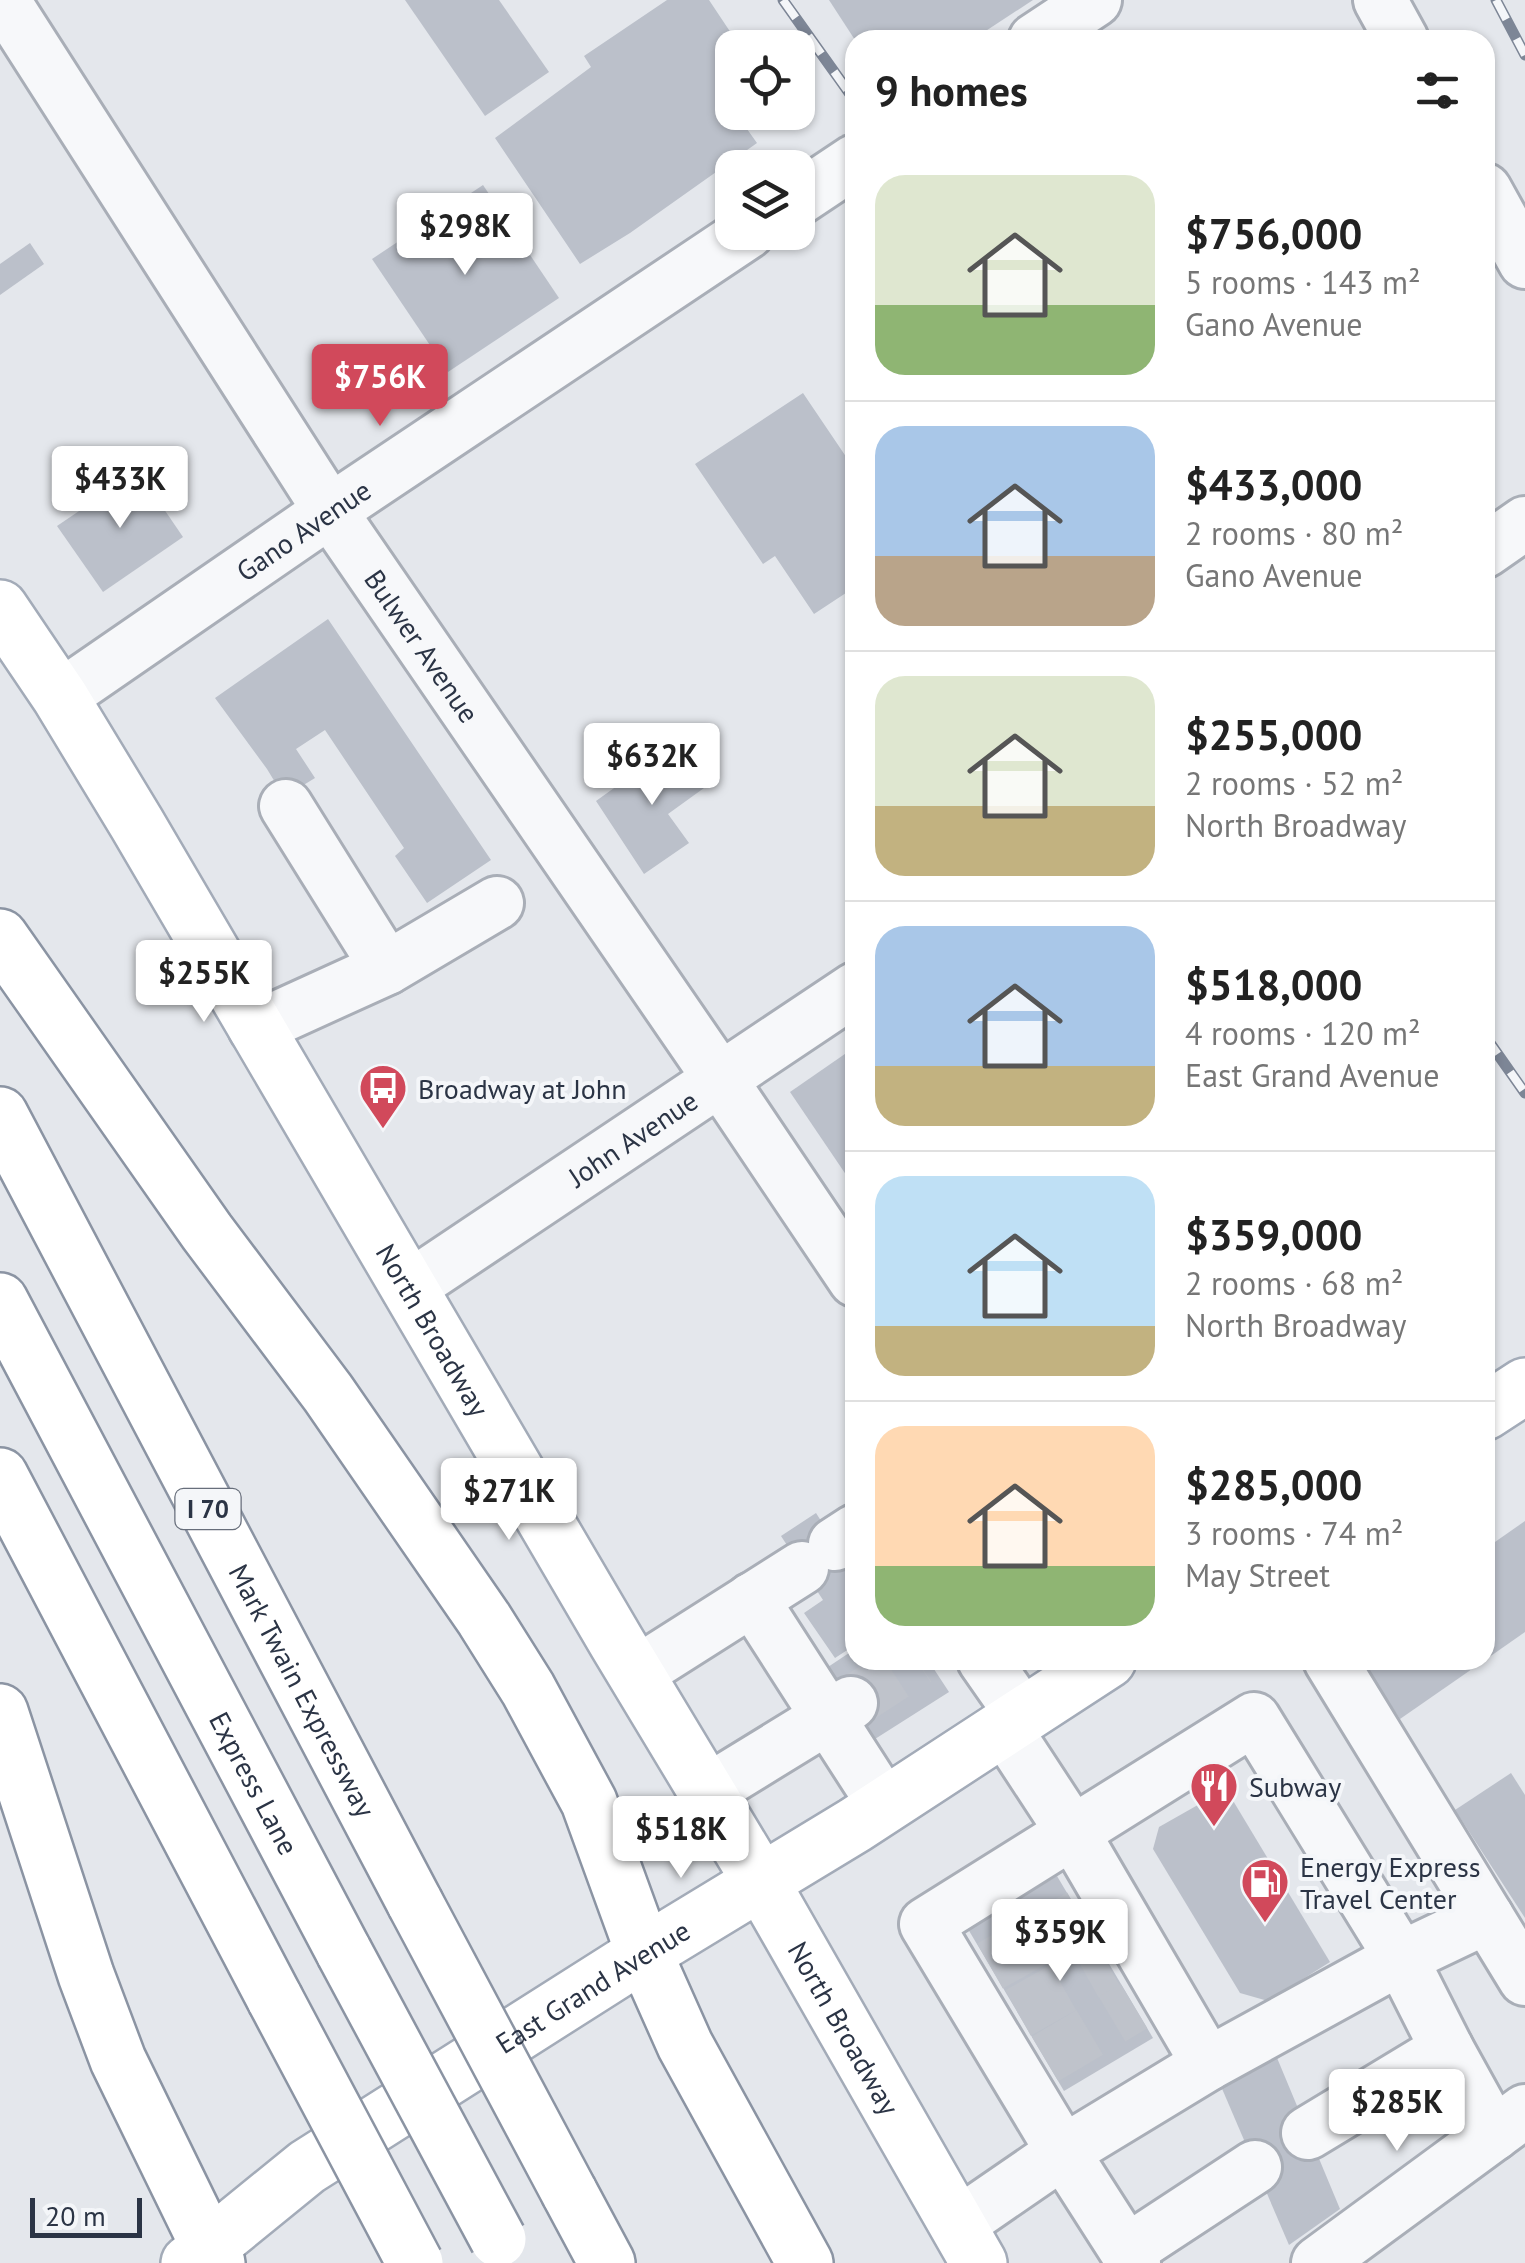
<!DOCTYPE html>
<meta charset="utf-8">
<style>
:root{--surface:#fff;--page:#f6f6f6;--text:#222;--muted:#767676;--line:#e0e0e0;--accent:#d1495b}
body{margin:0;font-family:"PT Sans",sans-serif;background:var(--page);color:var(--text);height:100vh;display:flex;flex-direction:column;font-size:38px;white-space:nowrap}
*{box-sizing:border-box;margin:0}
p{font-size:32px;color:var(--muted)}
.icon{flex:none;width:55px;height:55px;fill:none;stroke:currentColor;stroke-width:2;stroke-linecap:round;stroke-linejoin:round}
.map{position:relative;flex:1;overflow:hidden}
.side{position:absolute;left:845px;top:30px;width:650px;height:1640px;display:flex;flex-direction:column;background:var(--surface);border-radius:30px;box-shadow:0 2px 8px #0004}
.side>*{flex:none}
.controls{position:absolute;left:715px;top:30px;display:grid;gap:20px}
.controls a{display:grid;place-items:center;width:100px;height:100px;border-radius:20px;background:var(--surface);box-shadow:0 2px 8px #0004;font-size:50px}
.scale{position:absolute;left:30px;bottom:25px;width:112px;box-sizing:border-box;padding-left:10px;border:5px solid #2b3445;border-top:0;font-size:28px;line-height:35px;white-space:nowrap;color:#2b3445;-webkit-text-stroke:8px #f4f6f9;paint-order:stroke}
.price{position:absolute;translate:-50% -85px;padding:0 22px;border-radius:10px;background:#fff;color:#222;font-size:32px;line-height:65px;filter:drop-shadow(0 2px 5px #0008)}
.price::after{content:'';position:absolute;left:50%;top:60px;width:30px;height:22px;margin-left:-15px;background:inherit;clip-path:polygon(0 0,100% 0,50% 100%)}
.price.current{background:var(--accent);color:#fff}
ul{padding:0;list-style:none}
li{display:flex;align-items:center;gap:30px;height:250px;padding:0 30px}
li+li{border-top:2px solid var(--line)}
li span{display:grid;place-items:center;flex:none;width:280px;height:200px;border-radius:30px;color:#555}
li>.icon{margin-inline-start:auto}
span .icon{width:120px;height:120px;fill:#fffc;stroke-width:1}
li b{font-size:42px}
h2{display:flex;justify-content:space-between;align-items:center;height:120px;padding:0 30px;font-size:42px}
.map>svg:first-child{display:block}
.building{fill:#bbc0ca}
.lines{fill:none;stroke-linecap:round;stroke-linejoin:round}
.minor-tunnel{stroke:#bfc3cb;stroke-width:52;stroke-dasharray:52 26;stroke-linecap:butt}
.minor-casing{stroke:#a9aeb7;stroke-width:58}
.major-casing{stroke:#a3abb8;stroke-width:60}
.highway-casing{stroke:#8b94a3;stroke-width:60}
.minor{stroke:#f7f8fa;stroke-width:52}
.major{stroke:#fff;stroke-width:55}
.highway{stroke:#fff;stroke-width:55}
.rail-casing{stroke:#7d8696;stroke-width:11}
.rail{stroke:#f4f6f9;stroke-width:8;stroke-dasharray:22;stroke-linecap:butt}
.highway-bridge-casing{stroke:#8b94a3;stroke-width:60;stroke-linecap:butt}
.highway-bridge{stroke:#fff;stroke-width:55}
.labels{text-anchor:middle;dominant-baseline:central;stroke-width:8;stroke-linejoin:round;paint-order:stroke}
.shield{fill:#f4f6f9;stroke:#676e7b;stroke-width:2.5}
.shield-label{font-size:25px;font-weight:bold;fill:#2b3445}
.street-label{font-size:28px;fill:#2b3445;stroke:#f4f6f9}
.poi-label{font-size:28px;fill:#2b3445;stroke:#f4f6f9;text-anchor:start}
</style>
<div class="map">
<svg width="1525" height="2263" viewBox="0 0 1525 2263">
<rect width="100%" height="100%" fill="#e4e7ec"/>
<!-- building -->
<g class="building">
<polygon points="405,0 499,0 549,72 485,116"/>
<polygon points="667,0 709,0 741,48 732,48 732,112 741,112 737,115 757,143 630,233 580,264 495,138 591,67 584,56"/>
<polygon points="829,0 1033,0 972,40 855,40"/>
<polygon points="483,185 559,298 448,372 372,259"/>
<polygon points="30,243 44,264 0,295 0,264"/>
<polygon points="803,393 855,470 855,587 814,614 775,556 763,564 695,464"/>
<polygon points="138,471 183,537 103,592 57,526"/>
<polygon points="328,619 491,860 427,903 395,856 404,848 325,730 296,749 315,778 284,797 267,769 215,698"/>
<polygon points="674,745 704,788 668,814 689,843 644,874 596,801"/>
<polygon points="855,1047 855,1188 790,1092"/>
<polygon points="816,1513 855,1574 855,1645 835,1658 804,1613 823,1600 781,1536"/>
<polygon points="1525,1521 1525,1632 1485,1660 1485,1549"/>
<polygon points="855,1649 855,1660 928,1660 949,1692 875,1739 828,1667"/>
<polygon points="1361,1660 1485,1660 1400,1719"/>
<polygon points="1511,1773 1525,1795 1525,1918 1455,1810"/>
<polygon points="1226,1789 1330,1962 1268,2001 1240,1993 1153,1849 1159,1827"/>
<polygon points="1057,1876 1153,2038 1064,2091 968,1929"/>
<polygon points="1270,2041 1340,2209 1289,2245 1217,2077"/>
</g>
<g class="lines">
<!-- minor-tunnel -->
<g class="minor-tunnel">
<polyline points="851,1703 917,1660"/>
<polyline points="990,1966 1080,1915"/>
<polyline points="1018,2013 1107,1963"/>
<polyline points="1045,2059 1134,2006"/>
</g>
<!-- minor casing -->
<g class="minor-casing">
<g id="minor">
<path id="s1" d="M3 0 330 511 720 1079 855 1280"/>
<polyline points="1380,0 1402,40"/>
<polyline points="1035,40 1095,0"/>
<polyline points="1485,190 1525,262"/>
<polyline points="798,199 855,161"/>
<polyline points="1485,551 1525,523"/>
<path id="s2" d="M60 697 330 511 748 232"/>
<polyline points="286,806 387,968"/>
<polyline points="255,1028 387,968 497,903"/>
<path id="s3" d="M408 1288 855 989"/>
<polyline points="835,1544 855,1531"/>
<polyline points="752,1599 885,1806"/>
<polyline points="984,1660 1023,1716"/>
<polyline points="1330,1660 1525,1979"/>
<polyline points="635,1674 802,1568"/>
<polyline points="1005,1729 1073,1833 1208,2064 1401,1958 1487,1917"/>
<polyline points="706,1792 851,1703"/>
<polyline points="1308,2133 1447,2049"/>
<polyline points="957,2225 1063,2152 1208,2064"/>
<polyline points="1127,2251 1255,2167"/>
<polyline points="1134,2263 1063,2152 926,1924 1254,1719 1401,1958 1447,2049 1494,2134"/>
<polyline points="1318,2263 1525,2111"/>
</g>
</g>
<!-- major casing -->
<g class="major-casing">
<g id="major">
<path id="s4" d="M0 608 60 697 137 824 617 1643 761 1882 979 2263"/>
<polyline points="1485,1412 1525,1386"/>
<path id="s5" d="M189 2263 307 2167 644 1953 855 1825 1108 1660"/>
</g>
</g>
<!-- highway casing -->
<g class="highway-casing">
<g id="highway">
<polyline points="0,937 207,1232 328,1393 484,1619 528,1689 589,1802 644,1953 685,2045 805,2263"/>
<path id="s6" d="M0 1115 415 1903"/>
<path id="s7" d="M0 1301 344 1952"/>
<polyline points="0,1476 275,1999"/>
<polyline points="0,1712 86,1975 118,2060 217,2263"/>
<polyline points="569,2192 607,2263"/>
</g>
</g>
<!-- minor -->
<use href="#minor" class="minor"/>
<!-- major -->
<use href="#major" class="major"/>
<!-- highway -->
<use href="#highway" class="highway"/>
<!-- rail casing -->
<g class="rail-casing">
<g id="rail">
<polyline points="783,0 855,101"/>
<polyline points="1496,0 1525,55"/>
<polyline points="1485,1036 1525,1093"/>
</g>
</g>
<!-- rail -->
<use href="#rail" class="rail"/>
<!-- highway-bridge casing -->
<g class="highway-bridge-casing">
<g id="highway-bridge">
<polyline points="415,1903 569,2192"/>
<polyline points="344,1952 498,2239"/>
<polyline points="275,1999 415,2263"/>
</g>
</g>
<!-- highway-bridge -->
<use href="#highway-bridge" class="highway-bridge"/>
</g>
<!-- icons -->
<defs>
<g id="bus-pin" transform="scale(2.5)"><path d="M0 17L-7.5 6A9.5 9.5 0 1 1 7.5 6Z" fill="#d1495b" stroke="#f4f6f9"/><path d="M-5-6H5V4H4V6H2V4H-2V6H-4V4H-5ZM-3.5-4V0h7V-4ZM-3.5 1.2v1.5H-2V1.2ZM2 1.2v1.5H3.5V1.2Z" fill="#fff"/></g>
<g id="restaurant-pin" transform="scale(2.5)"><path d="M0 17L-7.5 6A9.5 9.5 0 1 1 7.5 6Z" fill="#d1495b" stroke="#f4f6f9"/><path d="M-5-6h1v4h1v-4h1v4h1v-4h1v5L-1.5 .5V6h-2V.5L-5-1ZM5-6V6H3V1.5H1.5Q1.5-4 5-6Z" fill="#fff"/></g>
<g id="fuel-pin" transform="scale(2.5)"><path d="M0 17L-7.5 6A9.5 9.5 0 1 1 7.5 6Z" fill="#d1495b" stroke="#f4f6f9"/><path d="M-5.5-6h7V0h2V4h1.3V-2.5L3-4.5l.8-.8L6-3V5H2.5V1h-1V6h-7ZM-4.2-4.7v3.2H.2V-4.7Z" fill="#fff"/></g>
</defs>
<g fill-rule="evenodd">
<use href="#bus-pin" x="383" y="1088"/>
<use href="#restaurant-pin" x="1214" y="1786"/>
<use href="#fuel-pin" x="1265" y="1882"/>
</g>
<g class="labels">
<!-- shield labels -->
<rect class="shield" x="175.5" y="1489" width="65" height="40" rx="8"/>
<g class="shield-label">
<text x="208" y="1509">I 70</text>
</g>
<!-- street labels -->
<g class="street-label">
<text stroke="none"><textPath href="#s2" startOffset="295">Gano Avenue</textPath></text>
<text stroke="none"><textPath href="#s1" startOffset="770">Bulwer Avenue</textPath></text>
<text stroke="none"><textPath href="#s3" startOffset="270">John Avenue</textPath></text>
<text stroke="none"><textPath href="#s4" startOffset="842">North Broadway</textPath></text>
<text stroke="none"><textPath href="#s6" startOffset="650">Mark Twain Expressway</textPath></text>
<text stroke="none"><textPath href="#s7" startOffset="545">Express Lane</textPath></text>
<text stroke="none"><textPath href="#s5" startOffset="490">East Grand Avenue</textPath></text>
<text stroke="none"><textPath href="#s4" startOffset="1652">North Broadway</textPath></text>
</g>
<!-- poi labels -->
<g class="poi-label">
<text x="418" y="1088">Broadway at John</text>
<text x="1249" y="1786">Subway</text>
<text x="1300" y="1866">Energy Express<tspan x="1300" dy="32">Travel Center</tspan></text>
</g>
</g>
</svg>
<div class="controls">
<a><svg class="icon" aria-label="locate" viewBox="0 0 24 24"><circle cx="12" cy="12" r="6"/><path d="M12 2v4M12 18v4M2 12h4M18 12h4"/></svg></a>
<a><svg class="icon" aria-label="layers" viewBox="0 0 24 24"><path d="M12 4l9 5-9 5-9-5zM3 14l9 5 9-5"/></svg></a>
</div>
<div class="scale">20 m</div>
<b class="price" style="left:465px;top:278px">$298K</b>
<b class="price current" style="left:380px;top:429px">$756K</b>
<b class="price" style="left:120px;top:531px">$433K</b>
<b class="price" style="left:652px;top:808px">$632K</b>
<b class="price" style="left:204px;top:1025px">$255K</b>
<b class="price" style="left:509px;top:1543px">$271K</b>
<b class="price" style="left:681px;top:1881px">$518K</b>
<b class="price" style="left:1060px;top:1984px">$359K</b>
<b class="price" style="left:1397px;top:2154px">$285K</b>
<section class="side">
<h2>9 homes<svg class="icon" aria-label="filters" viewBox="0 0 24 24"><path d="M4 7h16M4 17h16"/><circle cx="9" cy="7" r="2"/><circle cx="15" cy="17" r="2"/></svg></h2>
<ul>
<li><span style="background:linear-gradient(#dfe7d0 65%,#8fb573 0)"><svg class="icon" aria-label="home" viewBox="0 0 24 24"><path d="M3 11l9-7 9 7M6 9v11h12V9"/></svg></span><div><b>$756,000</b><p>5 rooms · 143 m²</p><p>Gano Avenue</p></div></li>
<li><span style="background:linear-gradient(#a9c7e8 65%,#b9a48a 0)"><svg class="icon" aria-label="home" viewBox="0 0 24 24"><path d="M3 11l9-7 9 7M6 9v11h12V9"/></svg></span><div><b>$433,000</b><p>2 rooms · 80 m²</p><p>Gano Avenue</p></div></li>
<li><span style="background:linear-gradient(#dfe7d0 65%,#c2b280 0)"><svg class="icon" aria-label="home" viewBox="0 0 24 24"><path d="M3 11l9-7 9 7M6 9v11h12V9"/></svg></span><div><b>$255,000</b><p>2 rooms · 52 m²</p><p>North Broadway</p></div></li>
<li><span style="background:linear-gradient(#a9c7e8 70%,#c2b280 0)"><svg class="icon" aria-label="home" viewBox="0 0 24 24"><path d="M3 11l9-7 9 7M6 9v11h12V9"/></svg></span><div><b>$518,000</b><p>4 rooms · 120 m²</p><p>East Grand Avenue</p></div></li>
<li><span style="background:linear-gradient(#bfe0f5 75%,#c2b280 0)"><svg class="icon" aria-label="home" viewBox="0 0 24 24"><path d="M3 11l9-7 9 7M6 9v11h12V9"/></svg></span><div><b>$359,000</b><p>2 rooms · 68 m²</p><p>North Broadway</p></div></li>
<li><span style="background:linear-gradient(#ffd9b3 70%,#8fb573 0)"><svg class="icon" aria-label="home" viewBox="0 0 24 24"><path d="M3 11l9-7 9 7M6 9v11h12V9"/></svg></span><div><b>$285,000</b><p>3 rooms · 74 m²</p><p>May Street</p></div></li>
</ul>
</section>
</div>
